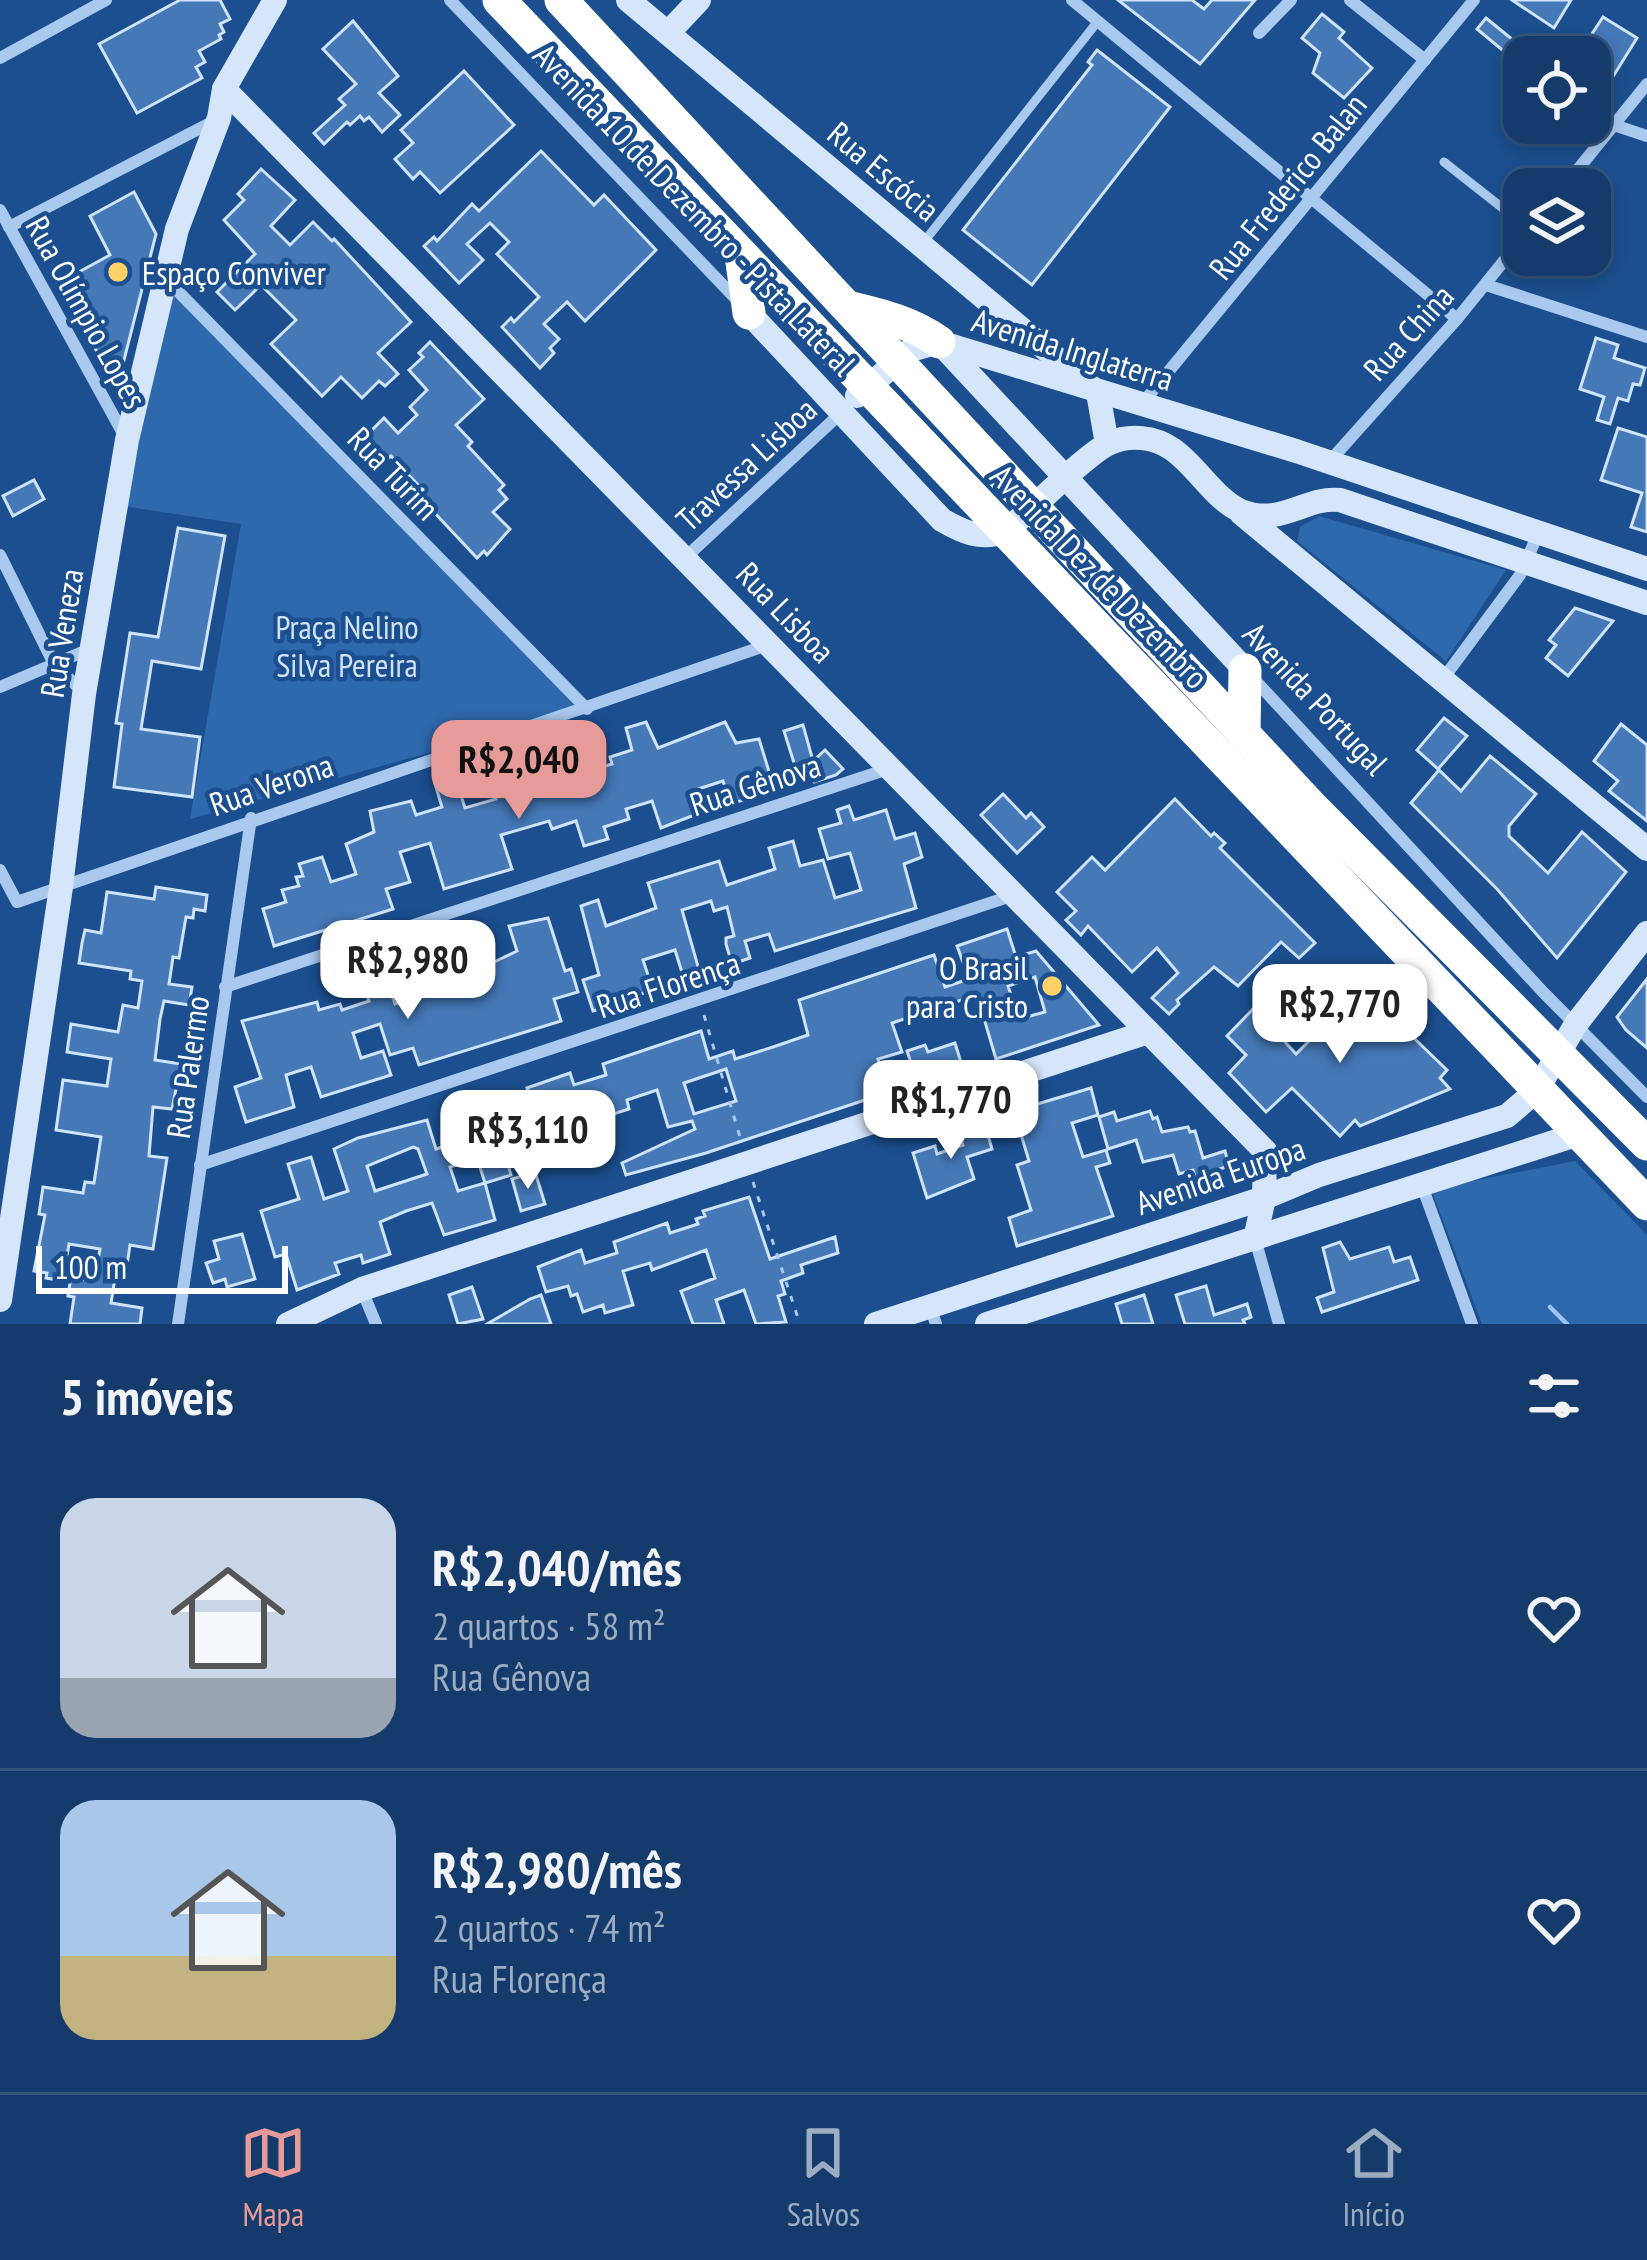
<!DOCTYPE html>
<html lang="pt">
<meta charset="utf-8">
<style>
:root{--surface:#143b6b;--page:#214673;--text:#f1f3f6;--muted:#9dadc1;--line:#33557e;--accent:#e69b98}
body{margin:0;font-family:"PT Sans Narrow",sans-serif;background:var(--page);color:var(--text);height:100vh;display:flex;flex-direction:column;font-size:45px;white-space:nowrap}
*{box-sizing:border-box;margin:0}
p{font-size:39px;color:var(--muted)}
.icon{flex:none;width:66px;height:66px;fill:none;stroke:currentColor;stroke-width:2;stroke-linecap:round;stroke-linejoin:round}
.map{position:relative;height:1324px;overflow:hidden}
.details{display:flex;flex-direction:column;background:var(--surface);flex:1}
.details>*{flex:none}
.buttons{position:absolute;left:1503px;top:36px;display:grid;gap:24px}
.buttons a{display:grid;place-items:center;width:108px;height:108px;border-radius:24px;background:var(--surface);box-shadow:0 6px 18px #0003,0 0 0 3px var(--line);font-size:60px}
.scale{position:absolute;left:36px;bottom:30px;width:252px;box-sizing:border-box;padding-left:12px;border:6px solid #fff;border-top:0;font-size:33px;line-height:42px;white-space:nowrap;color:#fff;-webkit-text-stroke:9px #1b4f8f;paint-order:stroke}
.price{position:absolute;translate:-50% -102px;padding:0 27px;border-radius:24px;background:#fff;color:#222;font-size:39px;line-height:78px;filter:drop-shadow(0 3px 6px #0008)}
.price::after{content:'';position:absolute;left:50%;top:72px;width:36px;height:27px;margin-left:-18px;background:inherit;clip-path:polygon(0 0,100% 0,50% 100%)}
.price.active{background:var(--accent);color:#111}
ul{padding:0;list-style:none}
li{display:flex;align-items:center;gap:36px;height:300px;padding:0 60px}
li+li{border-top:3px solid var(--line)}
li span{display:grid;place-items:center;flex:none;width:336px;height:240px;border-radius:36px;color:#555}
li>.icon{margin-inline-start:auto}
span .icon{width:144px;height:144px;fill:#fffc;stroke-width:1}
li b{font-size:51px}
h2{display:flex;justify-content:space-between;align-items:center;height:144px;padding:0 60px;font-size:51px}
.tab-bar{display:flex;justify-content:space-around;align-items:center;height:168px;border-top:3px solid var(--line);background:var(--surface);font-size:33px;color:var(--muted)}
.tab-bar a{display:grid;justify-items:center;gap:6px}
.tab-bar .active{color:var(--accent)}
.map>svg:first-child{display:block}
.green{fill:#2e69ad}
.lines{fill:none;stroke-linecap:round;stroke-linejoin:round}
.stream{stroke:#9cc4f0;stroke-width:4.5}
.building{fill:#4478b7;stroke:#cfe3fa;stroke-width:3;fill-rule:evenodd}
.path{stroke:#a9c9ee;stroke-width:3;stroke-dasharray:6 9;stroke-linecap:butt}
.lane{stroke:#a9c9ee;stroke-width:9}
.street{stroke:#a9c9ee;stroke-width:12}
.secondary{stroke:#d6e6fa;stroke-width:24}
.highway{stroke:#fff;stroke-width:33}
.poi-dot{fill:#ffd166;stroke:#1b4f8f;stroke-width:4.5}
.labels{text-anchor:middle;dominant-baseline:central;stroke-width:9;stroke-linejoin:round;paint-order:stroke}
.street-label{font-size:33px;fill:#fff;stroke:#1b4f8f}
.poi-label{font-size:33px;fill:#fff;stroke:#1b4f8f;text-anchor:start}
.park-label{font-size:33px;fill:#cfe3fa;stroke:#1b4f8f}
</style>
<div class="map">
<svg width="1647" height="1324" viewBox="0 0 1647 1324">
<rect width="100%" height="100%" fill="#1b4f8f"/>
<!-- green -->
<g class="green">
<polygon points="163,276 587,709 190,819 241,524 116,505"/>
<polygon points="1319,516 1506,570 1446,661 1297,541 1300,527"/>
<polygon points="1575,1161 1647,1235 1647,1324 1482,1324 1431,1189"/>
</g>
<g class="lines">
<!-- stream -->
<polyline class="stream" points="1550,1307 1567,1324"/>
</g>
<!-- building -->
<g class="building">
<polygon points="180,0 220,0 230,19 220,24 224,32 219,35 221,39 199,51 205,62 196,67 202,78 137,113 99,44"/>
<polygon points="1118,0 1192,0 1204,9 1212,0 1255,0 1200,64"/>
<polygon points="1512,0 1571,0 1554,28"/>
<polygon points="1322,14 1344,32 1339,38 1372,68 1344,98 1313,73 1320,53 1302,38"/>
<polygon points="1603,17 1637,38 1614,75 1580,52"/>
<polygon points="1486,18 1524,49 1524,68 1477,29"/>
<polygon points="353,21 398,76 379,93 400,115 382,132 369,117 364,121 360,116 350,125 347,122 324,144 314,133 345,105 339,99 356,84 323,49"/>
<polygon points="1097,50 1170,107 1032,285 963,230 1092,65 1088,62"/>
<polygon points="464,71 514,125 440,193 420,172 413,179 395,159 413,143 401,130"/>
<polygon points="541,151 594,205 604,195 656,250 585,321 567,302 544,324 559,339 550,348 554,353 540,368 502,327 511,318 514,322 539,297 497,254 509,242 490,223 467,244 483,260 459,283 424,246 434,237 437,241 472,204 479,211"/>
<polygon points="261,169 295,200 271,226 290,245 313,222 332,241 334,239 411,322 378,353 398,374 385,386 379,381 362,398 341,377 322,396 271,344 296,320 261,285 235,310 217,292 255,254 224,220 244,200 238,194"/>
<polygon points="134,192 156,234 123,364 109,372 57,284 110,255 90,216"/>
<polygon points="1596,338 1618,345 1614,358 1645,368 1640,385 1633,384 1628,401 1618,398 1610,424 1597,420 1604,397 1580,389"/>
<polygon points="430,342 484,399 456,425 472,442 468,446 504,485 499,490 507,499 493,512 510,529 487,555 484,551 477,558 415,492 420,487 391,456 386,460 363,439 384,418 398,433 417,415 410,407 427,390 409,370 423,357 419,353"/>
<polygon points="1618,428 1647,437 1647,532 1631,527 1642,493 1601,480"/>
<polygon points="34,480 44,499 13,516 3,496"/>
<polygon points="178,528 225,536 201,669 152,661 141,729 200,737 192,797 114,787 122,724 116,723 130,633 158,637"/>
<polygon points="1575,608 1613,621 1568,676 1546,658 1556,645 1549,640"/>
<polygon points="1444,718 1467,736 1438,769 1417,750"/>
<polygon points="646,722 658,748 725,722 736,743 759,739 775,791 730,804 723,781 695,790 702,812 661,828 652,801 626,809 629,819 604,827 608,839 584,846 576,821 552,829 549,821 501,835 512,869 444,889 430,843 400,852 410,882 386,889 393,909 274,946 263,909 286,902 282,890 299,886 296,877 303,876 299,864 322,857 331,882 356,874 346,844 374,832 370,811 411,801 416,815 442,807 435,784 455,777 465,808 496,799 495,794 515,788 508,767 551,753 561,788 596,777 593,770 612,764 610,757 632,750 626,728"/>
<polygon points="1621,724 1647,745 1647,821 1609,791 1618,781 1594,761"/>
<polygon points="803,725 813,761 825,750 843,769 836,775 814,782 799,765 795,766 784,731"/>
<polygon points="1490,756 1536,794 1509,826 1509,836 1548,873 1582,832 1626,872 1557,958 1497,889 1411,803 1439,770 1461,791"/>
<polygon points="1003,794 1026,818 1031,813 1044,827 1017,853 981,815"/>
<polygon points="1175,799 1211,836 1214,833 1225,843 1220,848 1315,943 1299,958 1281,942 1238,986 1214,967 1177,1000 1179,1004 1169,1014 1152,998 1178,973 1157,948 1132,972 1088,926 1081,935 1066,920 1076,911 1057,892 1092,857 1105,870"/>
<polygon points="849,806 854,820 886,810 895,839 915,833 922,857 904,864 916,908 775,951 769,934 745,941 750,958 732,964 726,944 726,938 734,936 727,907 714,911 711,901 682,910 701,977 685,982 675,950 643,960 653,990 632,997 633,1001 593,1011 583,980 599,975 581,906 598,900 606,926 656,908 648,883 719,861 727,885 775,869 769,848 793,841 800,866 823,860 835,898 861,890 850,853 828,859 819,829 841,823 837,810"/>
<polygon points="156,887 207,895 205,911 194,909 193,918 186,917 179,958 173,957 169,984 192,987 189,1005 164,1001 160,1019 155,1060 181,1064 172,1109 153,1107 149,1156 167,1158 153,1249 130,1245 125,1279 115,1278 111,1303 142,1308 140,1324 70,1324 74,1297 68,1296 71,1277 94,1281 100,1249 69,1244 63,1281 46,1278 47,1273 34,1271 45,1215 39,1214 43,1187 83,1193 85,1182 94,1183 101,1137 56,1130 63,1080 107,1086 111,1059 67,1052 71,1024 118,1032 123,1005 138,1008 142,981 130,979 131,971 79,963 82,943 85,930 101,933 107,892 154,899"/>
<polygon points="548,918 565,971 571,969 578,992 554,999 561,1021 419,1065 413,1048 390,1055 380,1024 353,1033 361,1058 383,1051 391,1075 321,1097 311,1067 286,1075 294,1107 246,1122 235,1087 261,1078 242,1021 317,1002 319,1010 340,1004 342,1010 369,1001 360,975 383,968 395,1004 448,988 445,980 457,976 456,973 492,956 494,962 517,951 509,926"/>
<path d="M1007 929 1016 957 1036 951 1099 1025 996 1059 977 995 892 1023 902 1052 878 1059 889 1092 706 1153 626 1175 622 1163 695 1129 692 1121 668 1127 657 1090 627 1100 629 1109 607 1116 613 1136 536 1164 529 1142 504 1150 511 1175 485 1183 495 1220 444 1235 432 1203 406 1211 380 1222 390 1254 363 1263 361 1255 335 1263 339 1274 297 1290 286 1254 275 1257 261 1211 299 1199 288 1164 311 1157 324 1199 348 1191 334 1149 358 1138 427 1120 436 1149 465 1140 455 1111 528 1091 527 1088 570 1073 574 1085 606 1075 603 1064 701 1031 709 1059 733 1051 735 1059 773 1047 808 1035 799 1000 934 955 945 987 969 979 957 946ZM1035 977 1045 1012 1019 1019 1008 986ZM726 1069 736 1101 694 1114 684 1083ZM413 1147 418 1149 427 1174 375 1191 367 1166ZM477 1158 485 1183 458 1191 450 1167Z"/>
<polygon points="1647,979 1647,1048 1626,1030 1617,1017"/>
<polygon points="1362,988 1447,1070 1440,1078 1450,1089 1360,1126 1355,1120 1340,1136 1292,1088 1266,1112 1229,1073 1246,1055 1227,1036 1254,1008 1296,1054"/>
<polygon points="955,1043 963,1069 918,1083 907,1051 925,1045 928,1052"/>
<polygon points="1091,1088 1098,1115 1072,1123 1083,1157 1106,1150 1110,1163 1096,1167 1113,1216 1017,1246 1009,1218 1031,1210 1017,1165 1029,1161 1014,1111"/>
<polygon points="1150,1111 1153,1119 1157,1117 1162,1132 1188,1127 1190,1132 1195,1131 1203,1158 1225,1151 1229,1166 1195,1177 1193,1170 1179,1174 1173,1155 1143,1162 1136,1140 1108,1149 1099,1117 1114,1112 1117,1121"/>
<polygon points="975,1124 976,1128 985,1125 992,1149 967,1157 974,1179 927,1198 913,1153 935,1146 937,1154 963,1145 958,1129"/>
<polygon points="535,1172 545,1204 521,1211 512,1179"/>
<polygon points="749,1197 770,1259 835,1237 838,1253 801,1265 803,1273 781,1281 785,1294 778,1296 786,1322 756,1324 744,1290 716,1300 724,1324 693,1324 681,1291 715,1278 706,1250 652,1270 650,1263 623,1271 633,1305 605,1313 603,1305 583,1312 577,1294 571,1296 568,1286 546,1292 538,1267 581,1250 585,1263 617,1253 614,1242 667,1223 670,1233 698,1224 696,1219 705,1216 703,1211"/>
<polygon points="242,1234 255,1279 227,1287 225,1279 213,1283 206,1263 219,1259 214,1241"/>
<polygon points="1340,1242 1350,1259 1389,1247 1394,1262 1410,1257 1418,1280 1322,1312 1317,1298 1334,1292 1323,1248"/>
<polygon points="1206,1286 1214,1315 1247,1304 1251,1317 1243,1320 1245,1324 1185,1324 1176,1295"/>
<polygon points="472,1287 483,1319 458,1324 449,1295"/>
<polygon points="541,1295 551,1324 487,1324 530,1299"/>
<polygon points="1144,1295 1153,1324 1122,1324 1116,1304"/>
</g>
<g class="lines">
<!-- path -->
<g class="path">
<polyline points="704,1015 742,1144"/>
<polyline points="753,1182 800,1324"/>
</g>
<!-- lane -->
<g class="lane">
<polyline points="1444,162 1524,225"/>
<polyline points="923,243 1098,21"/>
</g>
<!-- street -->
<g class="street">
<polyline points="450,0 740,303"/>
<polyline points="1072,0 1457,319"/>
<polyline points="1350,0 1425,60"/>
<polyline points="1259,33 1291,0"/>
<polyline points="0,58 106,0"/>
<polyline points="1614,125 1647,136"/>
<polyline points="1562,189 1647,84"/>
<polyline points="0,210 124,435"/>
<polyline points="9,227 218,119"/>
<polyline points="164,277 587,709"/>
<polyline points="1486,285 1647,337"/>
<polyline points="1141,405 1474,0"/>
<polyline points="1329,462 1457,319 1524,236"/>
<polyline points="0,555 54,664 82,691"/>
<polyline points="686,557 842,412"/>
<polyline points="1253,678 1543,992 1647,1097"/>
<polyline points="1443,679 1520,575 1538,534"/>
<polyline points="0,687 92,648"/>
<polyline points="0,870 17,902 770,644"/>
<polyline points="225,987 891,768"/>
<polyline points="200,1165 1014,895"/>
<polyline points="1421,1183 1472,1324"/>
<polyline points="1255,1239 1279,1324"/>
<polyline points="362,1290 376,1324"/>
<polyline points="930,1307 936,1324"/>
<polyline points="178,1324 251,818"/>
</g>
<!-- secondary -->
<g class="secondary">
<polyline points="628,0 1098,393 1107,444"/>
<polyline points="668,33 699,0"/>
<polyline points="224,89 1265,1151 1264,1198 1255,1239"/>
<path d="M749 313 942 520C963 532 980 540 1004 532 1030 512 1087 453 1110 443 1130 434 1155 437 1172 449 1196 465 1215 500 1241 511 1281 527 1306 496 1340 500L1647 603"/>
<polyline points="941,344 1245,670"/>
<polyline points="857,396 911,350 939,342 1296,451 1647,569"/>
<polyline points="1242,514 1647,849"/>
<polyline points="0,1300 61,887 84,694 127,440 177,229 219,118 224,89 275,0"/>
<polyline points="288,1324 362,1289 1148,1032"/>
<polyline points="876,1324 1264,1198 1319,1175 1507,1116 1537,1090 1576,1024 1647,933"/>
<polyline points="987,1324 1579,1134"/>
</g>
<!-- highway -->
<g class="highway">
<polyline points="499,0 1647,1204"/>
<polyline points="561,0 1313,808 1647,1144"/>
<polyline points="741,255 749,313"/>
<path d="M848 307C881 315 911 322 939 342"/>
<polyline points="1244,734 1245,670"/>
</g>
</g>
<!-- markers -->
<g class="poi-dot">
<circle cx="118" cy="272" r="12"/>
<circle cx="1052" cy="986" r="12"/>
</g>
<g class="labels">
<!-- street labels -->
<g class="street-label">
<text transform="translate(884 171) rotate(40)">Rua Escócia</text>
<text transform="translate(1287 186) rotate(-51)">Rua Frederico Balan</text>
<text transform="translate(695 209) rotate(46)">Avenida 10 de Dezembro - Pista Lateral</text>
<text transform="translate(87 312) rotate(61)">Rua Olímpio Lopes</text>
<text transform="translate(1408 332) rotate(-48)">Rua China</text>
<text transform="translate(1073 349) rotate(17)">Avenida Inglaterra</text>
<text transform="translate(746 464) rotate(-43)">Travessa Lisboa</text>
<text transform="translate(394 473) rotate(46)">Rua Turim</text>
<text transform="translate(1100 576) rotate(46)">Avenida Dez de Dezembro</text>
<text transform="translate(786 612) rotate(46)">Rua Lisboa</text>
<text transform="translate(61 633) rotate(-81)">Rua Veneza</text>
<text transform="translate(1316 698) rotate(47)">Avenida Portugal</text>
<text transform="translate(271 784) rotate(-19)">Rua Verona</text>
<text transform="translate(755 784) rotate(-18)">Rua Gênova</text>
<text transform="translate(668 984) rotate(-18)">Rua Florença</text>
<text transform="translate(187 1067) rotate(-82)">Rua Palermo</text>
<text transform="translate(1220 1175) rotate(-19)">Avenida Europa</text>
</g>
<!-- poi labels -->
<g class="poi-label">
<text x="142" y="272">Espaço Conviver</text>
<text x="1028" y="967" text-anchor="end">O Brasil<tspan x="1028" dy="38">para Cristo</tspan></text>
</g>
<!-- park labels -->
<g class="park-label">
<text x="347" y="626">Praça Nelino<tspan x="347" dy="38">Silva Pereira</tspan></text>
</g>
</g>
</svg>
<div class="buttons">
<a><svg class="icon" aria-label="locate" viewBox="0 0 24 24"><circle cx="12" cy="12" r="6"/><path d="M12 2v4M12 18v4M2 12h4M18 12h4"/></svg></a>
<a><svg class="icon" aria-label="layers" viewBox="0 0 24 24"><path d="M12 4l9 5-9 5-9-5zM3 14l9 5 9-5"/></svg></a>
</div>
<div class="scale">100 m</div>
<b class="price active" style="left:519px;top:822px">R$2,040</b>
<b class="price" style="left:408px;top:1022px">R$2,980</b>
<b class="price" style="left:1340px;top:1066px">R$2,770</b>
<b class="price" style="left:951px;top:1162px">R$1,770</b>
<b class="price" style="left:528px;top:1192px">R$3,110</b>
</div>
<section class="details">
<h2>5 imóveis<svg class="icon" aria-label="filters" viewBox="0 0 24 24"><path d="M4 7h16M4 17h16"/><circle cx="9" cy="7" r="2"/><circle cx="15" cy="17" r="2"/></svg></h2>
<ul>
<li><span style="background:linear-gradient(#c9d6e8 75%,#9aa5b1 0)"><svg class="icon" aria-label="home" viewBox="0 0 24 24"><path d="M3 11l9-7 9 7M6 9v11h12V9"/></svg></span><div><b>R$2,040/mês</b><p>2 quartos · 58 m²</p><p>Rua Gênova</p></div><svg class="icon" aria-label="heart" viewBox="0 0 24 24"><path d="M12 20l-8-8c-3-5 5-10 8-4 3-6 11-1 8 4z"/></svg></li>
<li><span style="background:linear-gradient(#a9c7e8 65%,#c2b280 0)"><svg class="icon" aria-label="home" viewBox="0 0 24 24"><path d="M3 11l9-7 9 7M6 9v11h12V9"/></svg></span><div><b>R$2,980/mês</b><p>2 quartos · 74 m²</p><p>Rua Florença</p></div><svg class="icon" aria-label="heart" viewBox="0 0 24 24"><path d="M12 20l-8-8c-3-5 5-10 8-4 3-6 11-1 8 4z"/></svg></li>
</ul>
</section>
<nav class="tab-bar">
<a class="active"><svg class="icon" aria-label="map" viewBox="0 0 24 24"><path d="M3 6l6-2 6 2 6-2v14l-6 2-6-2-6 2zM9 4v14M15 6v14"/></svg>Mapa</a>
<a><svg class="icon" aria-label="saved" viewBox="0 0 24 24"><path d="M7 4h10v16l-5-4-5 4z"/></svg>Salvos</a>
<a><svg class="icon" aria-label="home" viewBox="0 0 24 24"><path d="M3 11l9-7 9 7M6 9v11h12V9"/></svg>Início</a>
</nav>
